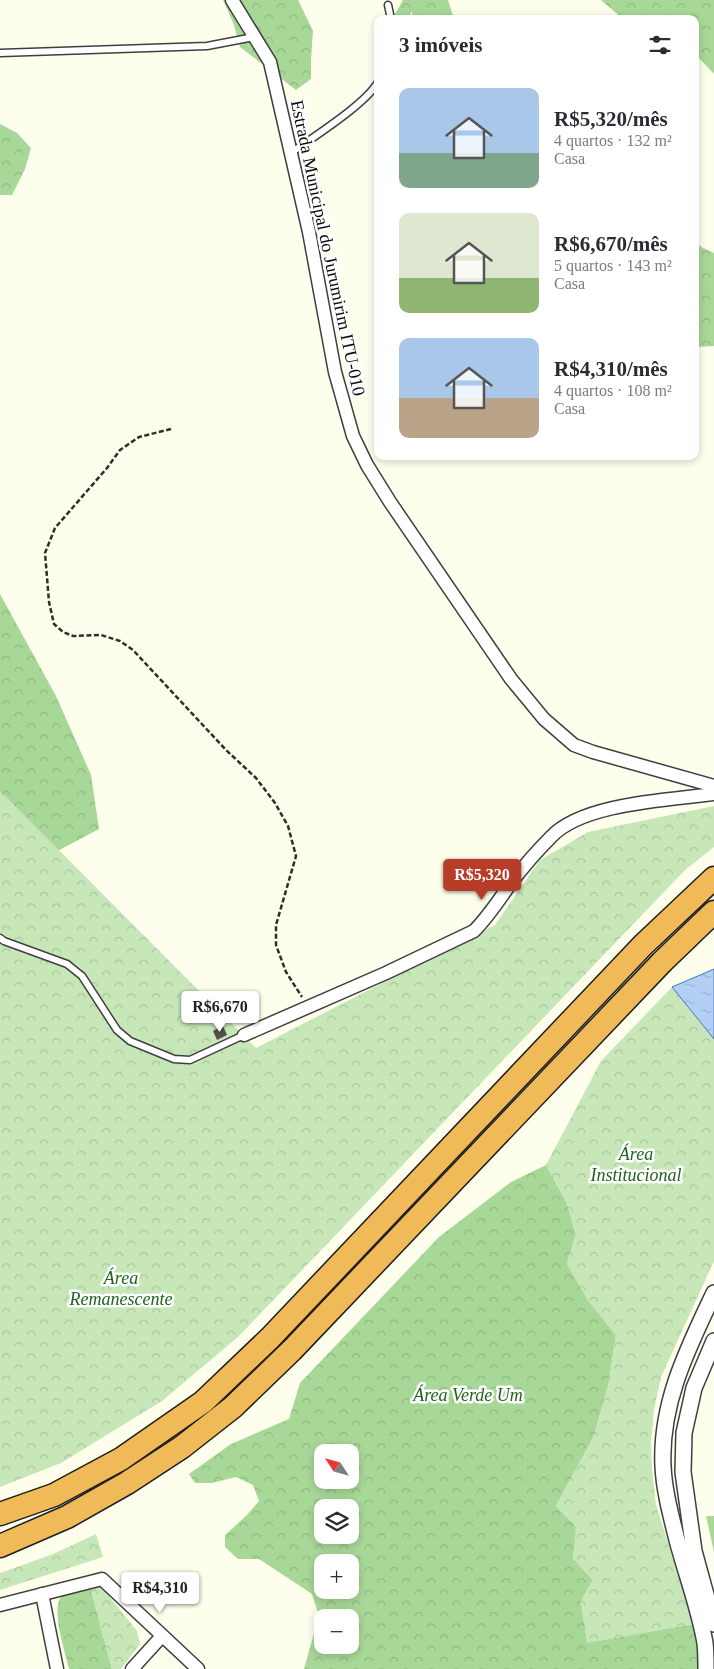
<!DOCTYPE html>
<html lang="pt">
<meta charset="utf-8">
<style>
:root{--surface:#fff;--page:#f7f7f7;--text:#2b2b33;--muted:#7c7c81;--accent:#b83d29}
body{margin:0;font-family:Georgia,serif;background:var(--page);color:var(--text);height:100vh;display:flex;flex-direction:column;font-size:19px;white-space:nowrap}
*{box-sizing:border-box;margin:0}
p{font-size:16px;color:var(--muted)}
.icon{flex:none;width:28px;height:28px;fill:none;stroke:currentColor;stroke-width:2;stroke-linecap:round;stroke-linejoin:round}
.map{position:relative;flex:1;overflow:hidden}
.sheet{position:absolute;left:374px;top:15px;width:325px;height:445px;display:flex;flex-direction:column;background:var(--surface);border-radius:10px;box-shadow:0 2px 8px #0003}
.sheet>*{flex:none}
.needle{width:32px;rotate:306deg}
.controls{position:absolute;left:314px;top:1444px;display:grid;gap:10px}
.controls a{display:grid;place-items:center;width:45px;height:45px;border-radius:10px;background:var(--surface);box-shadow:0 2px 8px #0003;font-size:25px}
.price{position:absolute;translate:-50% -42px;padding:0 11px;border-radius:5px;background:#fff;color:#222;font-size:16px;line-height:32px;filter:drop-shadow(0 1px 2px #0008)}
.price::after{content:'';position:absolute;left:50%;top:30px;width:15px;height:11px;margin-left:-8px;background:inherit;clip-path:polygon(0 0,100% 0,50% 100%)}
.price.selected{background:var(--accent);color:#fff}
ul{padding:0;list-style:none}
li{display:flex;align-items:center;gap:15px;height:125px;padding:0 25px}
li span{display:grid;place-items:center;flex:none;width:140px;height:100px;border-radius:10px;color:#555}
li>.icon{margin-inline-start:auto}
span .icon{width:60px;height:60px;fill:#fffc;stroke-width:1}
li b{font-size:21px}
h2{display:flex;justify-content:space-between;align-items:center;height:60px;padding:0 25px;font-size:21px}
.map>svg:first-child{display:block}
.forest{fill:url(#forest-crowns);fill-rule:evenodd}
.park{fill:url(#park-crowns)}
.water{fill:url(#water-ripples);stroke:#3c77c9}
.building{fill:#555049}
.lines{fill:none;stroke-linecap:round;stroke-linejoin:round}
.service-casing{stroke:#3f3f3f;stroke-width:9}
.minor-casing{stroke:#3f3f3f;stroke-width:15}
.tertiary-casing{stroke:#3f3f3f;stroke-width:18}
.motorway-casing{stroke:#1d1d1d;stroke-width:25}
.path{stroke:#2e2e2e;stroke-width:2.5;stroke-dasharray:5 2.5;stroke-linecap:butt}
.service{stroke:#fff;stroke-width:6}
.minor{stroke:#fff;stroke-width:12}
.tertiary{stroke:#fff;stroke-width:15}
.motorway{stroke:#f0ba59;stroke-width:22}
.labels{text-anchor:middle;dominant-baseline:central;stroke-width:5;stroke-linejoin:round;paint-order:stroke}
.street-label{font-size:18px;fill:#0c0c0c;stroke:#fff}
.park-label{font-size:18px;font-style:italic;fill:#21621f;stroke:#fff}
</style>
<div class="map">
<svg width="714" height="1669" viewBox="0 0 714 1669">
<defs>
<pattern id="forest-crowns" width="20" height="18" patternUnits="userSpaceOnUse" patternTransform="scale(1.25)"><rect width="20" height="18" fill="#a8d897"/><path d="M2 6a3 3 0 1 1 6 0M12 15a3 3 0 1 1 6 0" fill="none" stroke="#8fb881"/></pattern>
<pattern id="park-crowns" width="20" height="18" patternUnits="userSpaceOnUse" patternTransform="scale(1.25)"><rect width="20" height="18" fill="#c8e7b8"/><path d="M2 6a3 3 0 1 1 6 0M12 15a3 3 0 1 1 6 0" fill="none" stroke="#abc59d"/></pattern>
<pattern id="water-ripples" width="26" height="14" patternUnits="userSpaceOnUse" patternTransform="scale(1.25)"><rect width="26" height="14" fill="#b3d0f4"/><path d="M2 4q2-2 4 0t4 0M15 11q2-2 4 0t4 0" fill="none" stroke="#99b1d0"/></pattern>
</defs>
<rect width="100%" height="100%" fill="#fefeed"/>
<!-- forest -->
<g class="forest">
<polygon points="223,0 298,0 313,31 311,60 311,79 296,90 240,47 234,25"/>
<polygon points="403,0 448,0 454,19 412,19 412,11 408,19 397,19 394,16"/>
<polygon points="601,0 714,0 714,74 695,54 695,19 623,19"/>
<polygon points="0,124 17,133 31,148 25,169 12,195 0,195"/>
<polygon points="695,242 703,248 714,253 714,346 695,347"/>
<polygon points="0,594 56,696 91,775 99,829 18,872 0,859"/>
<path d="M546 1165 567 1203 576 1234 567 1264 588 1300 616 1335 609 1382 594 1436 556 1506 577 1527 573 1558 593 1580 581 1601 587 1642 694 1624 698 1639 699 1669H304L319 1616 312 1594 259 1559H238L225 1547V1535L246 1516 259 1501 253 1485 236 1477 212 1483H195L189 1474 231 1444 289 1419 300 1383 439 1237 511 1182ZM322 1452H350V1480H322ZM322 1508H350V1535H322ZM322 1562H350V1590H322ZM322 1618H350V1645H322Z"/>
<polygon points="706,1516 714,1516 714,1552"/>
<path d="M90 1586 112 1669H69C66 1654 48 1603 64 1594 71 1590 82 1589 90 1586Z"/>
</g>
<!-- park -->
<g class="park">
<polygon points="0,791 256,1048 495,925 540,860 588,832 714,806 714,847 685,870 238,1337 162,1401 61,1463 0,1487"/>
<polygon points="672,987 714,1039 714,1261 661,1377 654,1410 651,1442 652,1469 656,1505 694,1624 587,1643 581,1601 593,1580 573,1558 576,1527 556,1506 594,1436 609,1382 616,1335 588,1300 567,1264 576,1233 567,1203 546,1165 601,1061"/>
<polygon points="96,1534 103,1557 0,1590 0,1573 53,1554"/>
<polygon points="90,1586 98,1586 105,1591 137,1631 140,1644 121,1669 112,1669"/>
</g>
<!-- water -->
<polygon class="water" points="714,969 714,1039 672,987"/>
<!-- building -->
<polygon class="building" points="223,1026 227,1035 217,1040 213,1031"/>
<g class="lines">
<!-- service casing -->
<g class="service-casing">
<g id="service">
<polyline points="388,5 391,19"/>
<polyline points="0,53 207,46 254,37"/>
<path d="M291 153C313 137 366 104 378 82"/>
<polyline points="0,938 4,941 67,964 82,976 117,1030 130,1041 174,1059 190,1060 244,1035"/>
</g>
</g>
<!-- minor casing -->
<g class="minor-casing">
<g id="minor">
<polyline points="232,0 270,62 309,232 335,372 353,436 367,465 390,502 511,679 544,719 574,745 593,752 714,786"/>
<path d="M244 1035 386 973 474 931C488 917 499 900 511 883 523 867 537 851 551 837 582 803 670 800 714 794"/>
<polyline points="42,1594 57,1669"/>
<polyline points="0,1605 102,1579 198,1669"/>
<polyline points="132,1669 162,1636"/>
</g>
</g>
<!-- tertiary casing -->
<g class="tertiary-casing">
<g id="tertiary">
<polyline points="714,1341 694,1388 684,1433 683,1472 694,1551 714,1624"/>
<path d="M706 1669C706 1660 706 1651 705 1643 699 1608 686 1574 677 1540 671 1516 664 1490 663 1466 660 1403 688 1348 714 1293"/>
</g>
</g>
<!-- motorway casing -->
<g class="motorway-casing">
<g id="motorway">
<polyline points="0,1514 54,1495 121,1459 203,1402 270,1338 643,945 714,878"/>
<polyline points="0,1546 67,1517 127,1483 182,1447 233,1407 292,1350 662,962 714,912"/>
</g>
</g>
<!-- path -->
<polyline class="path" points="171,429 139,437 120,450 107,468 55,528 45,553 49,602 54,624 63,632 73,636 101,635 120,641 133,650 226,750 256,778 275,803 288,826 296,856 276,925 276,945 286,972 302,997"/>
<!-- service -->
<use href="#service" class="service"/>
<!-- minor -->
<use href="#minor" class="minor"/>
<!-- tertiary -->
<use href="#tertiary" class="tertiary"/>
<!-- motorway -->
<use href="#motorway" class="motorway"/>
</g>
<g class="labels">
<!-- street labels -->
<g class="street-label">
<text transform="translate(328 248) rotate(78)">Estrada Municipal do Jurumirim ITU-010</text>
</g>
<!-- park labels -->
<g class="park-label">
<text x="636" y="1154">Área<tspan x="636" dy="21">Institucional</tspan></text>
<text x="121" y="1278">Área<tspan x="121" dy="21">Remanescente</tspan></text>
<text x="468" y="1395">Área Verde Um</text>
</g>
</g>
</svg>
<div class="controls">
<a><svg class="needle" viewBox="-14 -14 28 28"><path d="M0-13l5 13h-10z" fill="#e53935"/><path d="M0 13l5-13h-10z" fill="#7c7c81"/></svg></a>
<a><svg class="icon" aria-label="layers" viewBox="0 0 24 24"><path d="M12 4l9 5-9 5-9-5zM3 14l9 5 9-5"/></svg></a>
<a>+</a>
<a>−</a>
</div>
<b class="price selected" style="left:482px;top:901px">R$5,320</b>
<b class="price" style="left:220px;top:1033px">R$6,670</b>
<b class="price" style="left:160px;top:1614px">R$4,310</b>
<section class="sheet">
<h2>3 imóveis<svg class="icon" aria-label="filters" viewBox="0 0 24 24"><path d="M4 7h16M4 17h16"/><circle cx="9" cy="7" r="2"/><circle cx="15" cy="17" r="2"/></svg></h2>
<ul>
<li><span style="background:linear-gradient(#a9c7e8 65%,#7fa58c 0)"><svg class="icon" aria-label="home" viewBox="0 0 24 24"><path d="M3 11l9-7 9 7M6 9v11h12V9"/></svg></span><div><b>R$5,320/mês</b><p>4 quartos · 132 m²</p><p>Casa</p></div></li>
<li><span style="background:linear-gradient(#dfe7d0 65%,#8fb573 0)"><svg class="icon" aria-label="home" viewBox="0 0 24 24"><path d="M3 11l9-7 9 7M6 9v11h12V9"/></svg></span><div><b>R$6,670/mês</b><p>5 quartos · 143 m²</p><p>Casa</p></div></li>
<li><span style="background:linear-gradient(#a9c7e8 60%,#b9a48a 0)"><svg class="icon" aria-label="home" viewBox="0 0 24 24"><path d="M3 11l9-7 9 7M6 9v11h12V9"/></svg></span><div><b>R$4,310/mês</b><p>4 quartos · 108 m²</p><p>Casa</p></div></li>
</ul>
</section>
</div>
